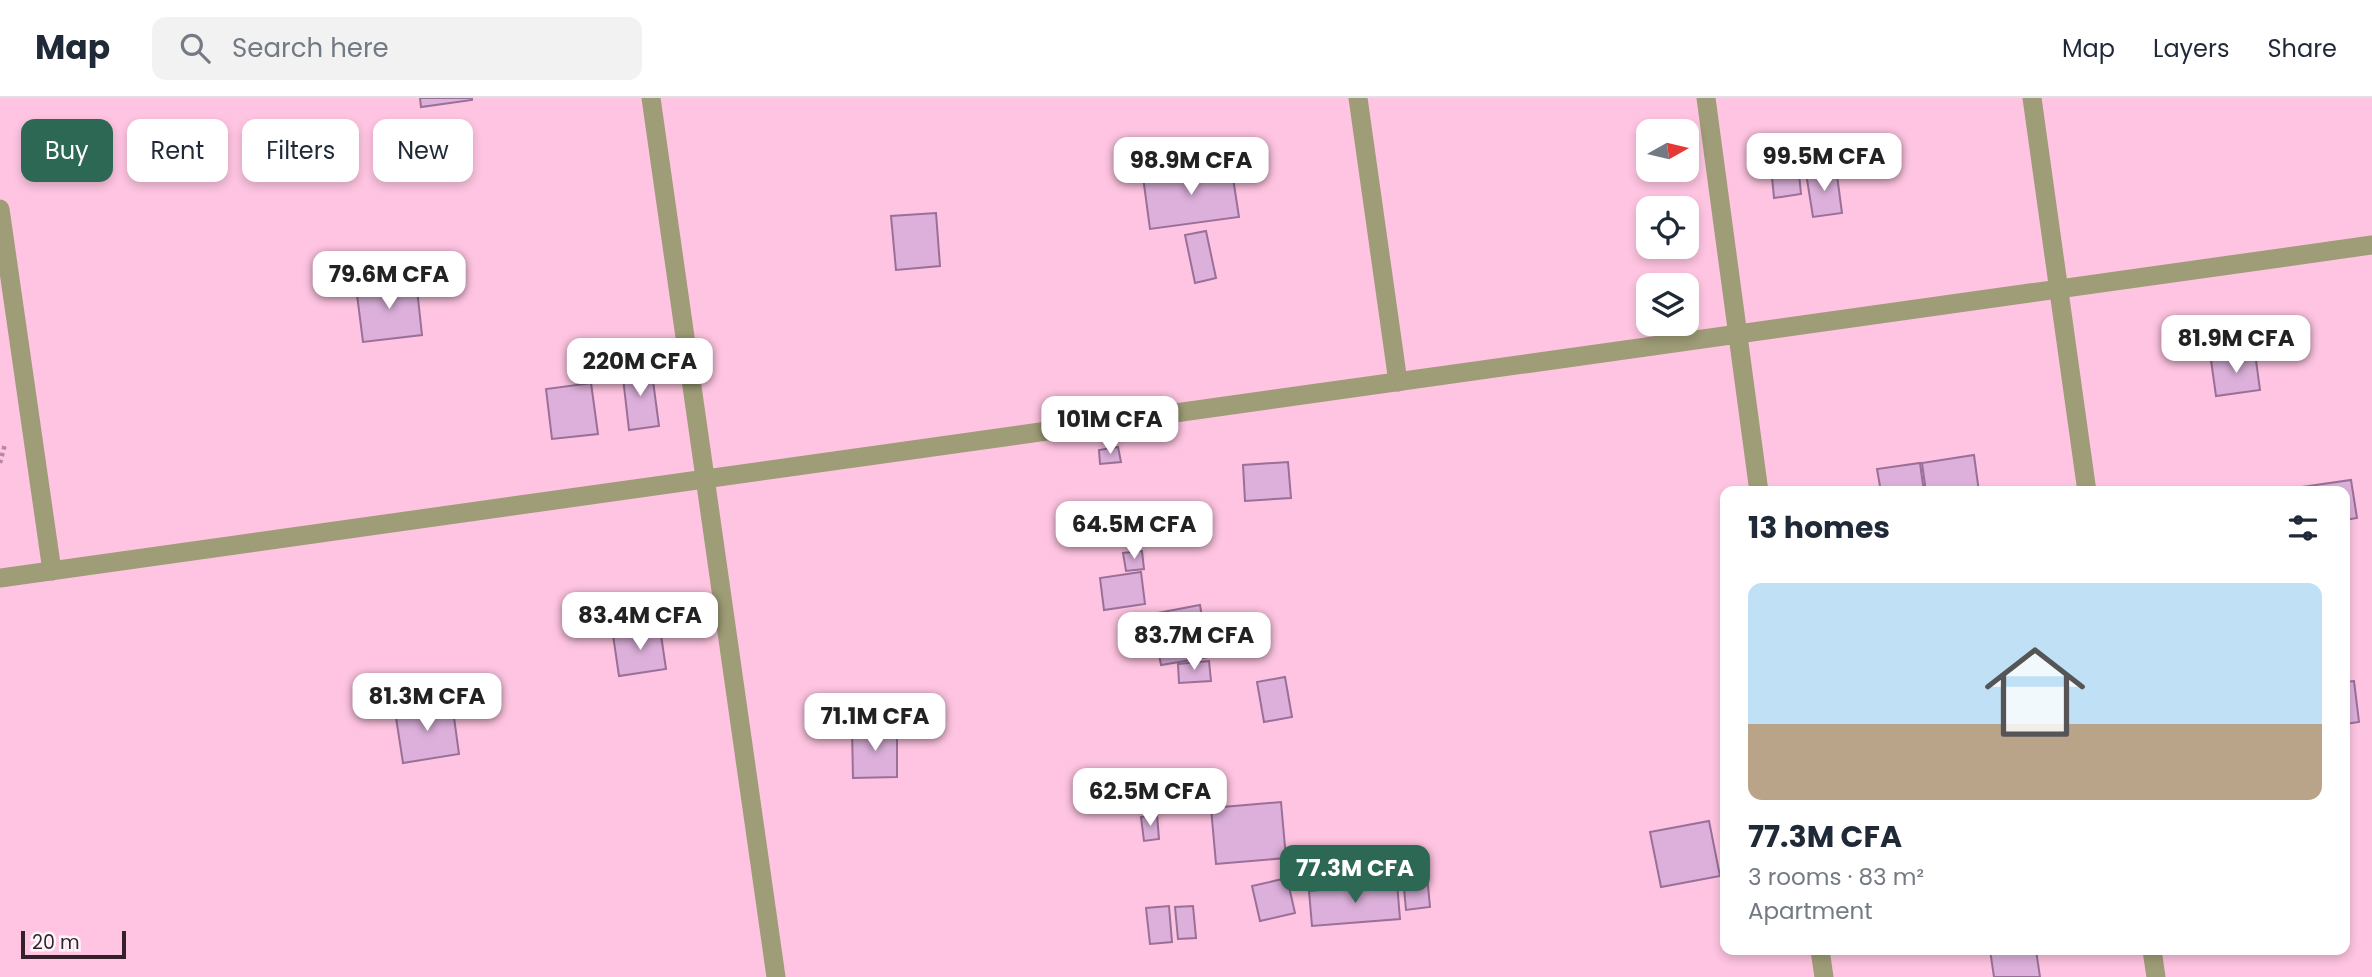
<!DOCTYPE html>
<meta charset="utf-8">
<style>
:root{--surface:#fff;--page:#f2f2f3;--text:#1f2937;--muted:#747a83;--line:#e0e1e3;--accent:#2c6853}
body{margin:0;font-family:Poppins,sans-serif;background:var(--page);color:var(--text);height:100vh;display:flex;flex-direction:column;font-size:26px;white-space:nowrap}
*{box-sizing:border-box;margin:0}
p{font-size:23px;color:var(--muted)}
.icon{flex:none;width:38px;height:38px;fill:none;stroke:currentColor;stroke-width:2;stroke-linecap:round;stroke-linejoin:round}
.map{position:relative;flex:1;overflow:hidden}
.drawer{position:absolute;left:1720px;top:388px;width:630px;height:469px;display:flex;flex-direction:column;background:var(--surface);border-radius:14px;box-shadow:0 4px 10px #0003}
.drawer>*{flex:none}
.hud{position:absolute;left:21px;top:21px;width:665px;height:63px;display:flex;gap:14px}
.needle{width:46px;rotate:82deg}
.controls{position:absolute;left:1636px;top:21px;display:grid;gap:14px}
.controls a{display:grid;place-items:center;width:63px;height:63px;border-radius:14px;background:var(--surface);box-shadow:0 4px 10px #0003;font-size:35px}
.scale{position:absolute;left:21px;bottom:18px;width:105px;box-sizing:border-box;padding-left:7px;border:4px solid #341f2a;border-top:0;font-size:19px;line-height:24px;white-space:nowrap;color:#341f2a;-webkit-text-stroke:5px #fdf6f9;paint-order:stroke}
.price{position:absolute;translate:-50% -60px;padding:0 16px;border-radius:14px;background:#fff;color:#222;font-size:23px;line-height:46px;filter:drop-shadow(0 2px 4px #0008)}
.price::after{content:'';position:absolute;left:50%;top:42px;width:21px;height:16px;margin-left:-10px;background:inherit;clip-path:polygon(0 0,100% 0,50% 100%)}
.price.on{background:var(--accent);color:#fff}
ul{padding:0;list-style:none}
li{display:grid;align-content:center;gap:14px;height:371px;padding:0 28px}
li+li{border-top:2px solid var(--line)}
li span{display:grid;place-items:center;height:217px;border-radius:14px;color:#555}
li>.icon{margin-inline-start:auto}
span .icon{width:126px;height:126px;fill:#fffc;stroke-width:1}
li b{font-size:30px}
h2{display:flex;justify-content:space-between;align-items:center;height:84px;padding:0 28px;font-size:30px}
.chip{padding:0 24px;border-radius:14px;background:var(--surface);box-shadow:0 4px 10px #0003;font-size:24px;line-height:63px}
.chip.on{background:var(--accent);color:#fff}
header{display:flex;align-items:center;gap:42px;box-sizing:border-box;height:98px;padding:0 35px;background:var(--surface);border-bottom:2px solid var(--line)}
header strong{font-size:33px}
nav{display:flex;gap:38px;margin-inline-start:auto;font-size:24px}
.search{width:490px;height:63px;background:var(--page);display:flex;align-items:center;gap:18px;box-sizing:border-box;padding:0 24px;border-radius:14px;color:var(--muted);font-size:26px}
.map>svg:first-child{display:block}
.building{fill:#dcb0da;stroke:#997098;stroke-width:2}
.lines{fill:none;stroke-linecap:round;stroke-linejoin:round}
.path{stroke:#b5899f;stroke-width:4.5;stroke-dasharray:3.5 3.5;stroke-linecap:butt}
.minor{stroke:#9e9d77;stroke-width:19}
</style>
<header>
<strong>Map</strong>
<div class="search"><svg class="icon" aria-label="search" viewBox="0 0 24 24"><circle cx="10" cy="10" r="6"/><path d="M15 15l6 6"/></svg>Search here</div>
<nav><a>Map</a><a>Layers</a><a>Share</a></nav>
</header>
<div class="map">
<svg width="2372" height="879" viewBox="0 0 2372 879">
<rect width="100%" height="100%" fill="#fec4e1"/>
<!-- building -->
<g class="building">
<polygon points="420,0 472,0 472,2 421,9"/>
<polygon points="1231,67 1239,119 1150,131 1143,79"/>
<polygon points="1836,70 1842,115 1813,119 1806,75"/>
<polygon points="1799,76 1801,96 1774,100 1772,79"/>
<polygon points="936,115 940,168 896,172 891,118"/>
<polygon points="1206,133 1216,180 1195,185 1185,137"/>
<polygon points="416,182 422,237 363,244 356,189"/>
<polygon points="2255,255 2260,292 2216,298 2211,262"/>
<polygon points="651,268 659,328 629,332 622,271"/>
<polygon points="591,285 598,336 552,341 546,291"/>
<polygon points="1118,349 1121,364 1100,366 1099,352"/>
<polygon points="1974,357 1979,394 1926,394 1922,365"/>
<polygon points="1288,364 1291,400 1245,403 1243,367"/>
<polygon points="1920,365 1924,394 1881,394 1877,371"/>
<polygon points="2351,382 2357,420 2345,422 2345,394 2274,393"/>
<polygon points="1142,453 1144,471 1126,473 1123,455"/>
<polygon points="1141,474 1145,506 1104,512 1100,480"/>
<polygon points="1200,507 1209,559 1161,567 1152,516"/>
<polygon points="660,530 666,571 619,578 613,537"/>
<polygon points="1209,563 1211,583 1179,585 1178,566"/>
<polygon points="1285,579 1292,619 1264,624 1257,584"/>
<polygon points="2354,583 2359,624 2345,626 2345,584"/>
<polygon points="452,605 459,656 403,665 395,613"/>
<polygon points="897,630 897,679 853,680 852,631"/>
<polygon points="1281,704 1286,760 1216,766 1211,710"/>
<polygon points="1157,717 1159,741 1144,743 1141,719"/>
<polygon points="1709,723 1720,778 1661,789 1650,734"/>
<polygon points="1427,777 1430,809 1406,812 1403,779"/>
<polygon points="1287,780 1295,815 1260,823 1252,788"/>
<polygon points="1397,785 1400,821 1312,828 1309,793"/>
<polygon points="1169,808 1172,844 1150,846 1146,810"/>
<polygon points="1193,808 1196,840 1178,841 1175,809"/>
<polygon points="1990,852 2036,852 2040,879 1994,879"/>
</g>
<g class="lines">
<!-- path -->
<polyline class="path" points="0,365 5,346"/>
<!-- minor -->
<g class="minor">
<polyline points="651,0 776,879"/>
<polyline points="1358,0 1398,284"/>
<polyline points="1706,0 1759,394"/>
<polyline points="2032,0 2087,394"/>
<polyline points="0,111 52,473"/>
<polyline points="0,480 2372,147"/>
<polyline points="1820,852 1824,879"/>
<polyline points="2152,852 2156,879"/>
</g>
</g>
</svg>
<div class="controls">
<a><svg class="needle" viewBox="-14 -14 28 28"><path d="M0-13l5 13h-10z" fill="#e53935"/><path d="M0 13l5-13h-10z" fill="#747a83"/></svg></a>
<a><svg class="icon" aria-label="locate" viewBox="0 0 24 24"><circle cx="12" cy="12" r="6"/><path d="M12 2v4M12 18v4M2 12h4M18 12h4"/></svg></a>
<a><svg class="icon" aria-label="layers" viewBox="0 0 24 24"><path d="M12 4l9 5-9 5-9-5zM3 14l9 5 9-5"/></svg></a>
</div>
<div class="scale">20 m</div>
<b class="price" style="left:1824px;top:95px">99.5M CFA</b>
<b class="price" style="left:1191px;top:99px">98.9M CFA</b>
<b class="price" style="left:389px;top:213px">79.6M CFA</b>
<b class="price" style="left:2236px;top:277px">81.9M CFA</b>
<b class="price" style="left:640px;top:300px">220M CFA</b>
<b class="price" style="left:1110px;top:358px">101M CFA</b>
<b class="price" style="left:1134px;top:463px">64.5M CFA</b>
<b class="price" style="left:640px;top:554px">83.4M CFA</b>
<b class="price" style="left:1194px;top:574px">83.7M CFA</b>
<b class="price" style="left:427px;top:635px">81.3M CFA</b>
<b class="price" style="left:875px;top:655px">71.1M CFA</b>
<b class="price" style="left:1150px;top:730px">62.5M CFA</b>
<b class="price on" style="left:1355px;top:807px">77.3M CFA</b>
<div class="hud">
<a class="chip on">Buy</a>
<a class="chip">Rent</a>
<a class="chip">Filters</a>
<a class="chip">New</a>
</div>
<section class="drawer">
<h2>13 homes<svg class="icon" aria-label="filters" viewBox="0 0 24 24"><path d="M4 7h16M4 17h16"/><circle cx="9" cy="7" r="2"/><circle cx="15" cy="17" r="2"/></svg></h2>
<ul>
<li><span style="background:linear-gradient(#bfe0f5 65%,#b9a48a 0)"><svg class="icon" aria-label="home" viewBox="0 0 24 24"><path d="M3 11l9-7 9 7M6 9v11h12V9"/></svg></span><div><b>77.3M CFA</b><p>3 rooms · 83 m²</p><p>Apartment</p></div></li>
</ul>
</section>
</div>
